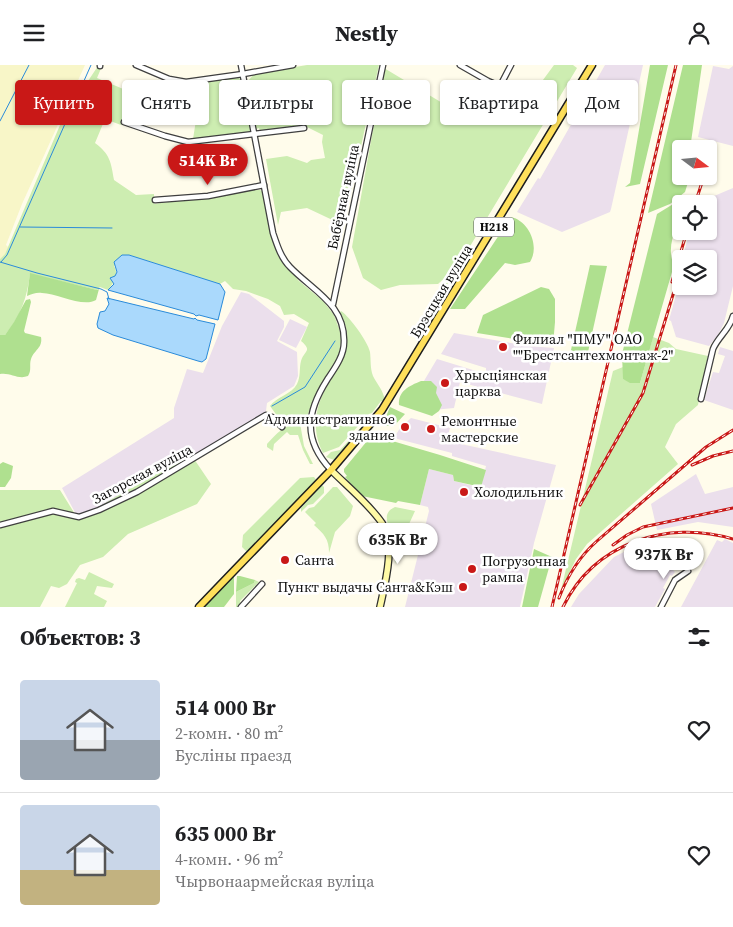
<!DOCTYPE html>
<html lang="ru">
<meta charset="utf-8">
<style>
:root{--surface:#fff;--page:#f6f6f6;--text:#202124;--muted:#757577;--line:#e0e0e0;--accent:#c91817}
body{margin:0;font-family:"Source Serif 4",serif;background:var(--page);color:var(--text);height:100vh;display:flex;flex-direction:column;font-size:19px;white-space:nowrap}
*{box-sizing:border-box;margin:0}
p{font-size:16px;color:var(--muted)}
.icon{flex:none;width:28px;height:28px;fill:none;stroke:currentColor;stroke-width:2;stroke-linecap:round;stroke-linejoin:round}
.map{position:relative;height:542px;overflow:hidden}
.sheet{display:flex;flex-direction:column;background:var(--surface);flex:1}
.sheet>*{flex:none}
.hud{position:absolute;left:15px;top:15px;width:704px;height:45px;display:flex;gap:10px}
.needle{width:32px;rotate:106deg}
.controls{position:absolute;left:672px;top:75px;display:grid;gap:10px}
.controls a{display:grid;place-items:center;width:45px;height:45px;border-radius:5px;background:var(--surface);box-shadow:0 1px 4px #0004;font-size:25px}
.price{position:absolute;translate:-50% -42px;padding:0 11px;border-radius:18px;background:#fff;color:#222;font-size:16px;line-height:32px;filter:drop-shadow(0 1px 2px #0008)}
.price::after{content:'';position:absolute;left:50%;top:30px;width:15px;height:11px;margin-left:-8px;background:inherit;clip-path:polygon(0 0,100% 0,50% 100%)}
.price.selected{background:var(--accent);color:#fff}
ul{padding:0;list-style:none}
li{display:flex;align-items:center;gap:15px;height:125px;padding:0 20px}
li+li{border-top:1px solid var(--line)}
li span{display:grid;place-items:center;flex:none;width:140px;height:100px;border-radius:5px;color:#555}
li>.icon{margin-inline-start:auto}
span .icon{width:60px;height:60px;fill:#fffc;stroke-width:1}
li b{font-size:21px}
h2{display:flex;justify-content:space-between;align-items:center;height:60px;padding:0 20px;font-size:21px}
.chip{padding:0 18px;border-radius:5px;background:var(--surface);box-shadow:0 1px 4px #0004;font-size:18px;line-height:45px}
.chip.selected{background:var(--accent);color:#fff}
header{display:flex;justify-content:space-between;align-items:center;height:65px;padding:0 20px;background:var(--surface);font-size:22px;font-weight:700}
.map>svg:first-child{display:block}
.industrial{fill:#ebdfec}
.farmland{fill:#f8f6c8}
.green{fill:#cdedb1}
.forest{fill:#afe08f}
.water{fill:#aad9fc;stroke:#2a8bda}
.lines{fill:none;stroke-linecap:round;stroke-linejoin:round}
.stream{stroke:#2a8bda;stroke-width:1}
.street-casing{stroke:#3f3f3f;stroke-width:7}
.secondary-casing{stroke:#2e2e2e;stroke-width:8}
.primary-casing{stroke:#1d1d1d;stroke-width:9}
.street{stroke:#fff;stroke-width:4.5}
.secondary{stroke:#fffaa6;stroke-width:5.5}
.primary{stroke:#ffe05b;stroke-width:6}
.rail-casing{stroke:#c91817;stroke-width:3}
.rail{stroke:#fff;stroke-width:1;stroke-dasharray:4;stroke-linecap:butt}
.poi-dot{fill:#c91817;stroke:#fff;stroke-width:2}
.labels{text-anchor:middle;dominant-baseline:central;stroke-width:5;stroke-linejoin:round;paint-order:stroke}
.shield{fill:#fff;stroke:#555;stroke-width:1}
.shield-label{font-size:12px;font-weight:bold;fill:#0c0c0c}
.street-label{font-size:14px;fill:#0c0c0c;stroke:#fff}
.poi-label{font-size:14px;fill:#0c0c0c;stroke:#fff;text-anchor:start}
</style>
<header><svg class="icon" aria-label="menu" viewBox="0 0 24 24"><path d="M4 6h16M4 12h16M4 18h16"/></svg>Nestly<svg class="icon" aria-label="person" viewBox="0 0 24 24"><circle cx="12" cy="8" r="4"/><path d="M4 21q1-7 8-7t8 7"/></svg></header>
<div class="map">
<svg width="733" height="542" viewBox="0 0 733 542">
<rect width="100%" height="100%" fill="#fffceb"/>
<!-- industrial -->
<g class="industrial">
<polygon points="605,0 643,0 611,144 610,147 562,167 517,147 538,113 540,114"/>
<polygon points="713,1 729,4 733,1 733,81 698,72"/>
<polygon points="733,123 733,221 724,258 718,270 709,281 676,272 671,256 669,255 681,212 681,221 709,221 709,194 682,194 690,166 709,166 709,139 700,139 700,137"/>
<polygon points="241,227 249,229 284,256 284,262 277,276 297,287 298,311 294,321 267,338 265,354 78,453 62,423 174,353 174,343 187,304 203,308 222,261"/>
<polygon points="290,254 307,262 296,283 279,275"/>
<polygon points="454,268 528,281 554,283 542,339 460,317 454,343 433,345 412,336 437,294 486,309 486,303 441,289"/>
<polygon points="720,282 733,286 733,345 704,335 713,307 719,308 725,291 718,289"/>
<polygon points="411,353 450,363 447,374 461,379 556,400 534,478 520,542 405,542 429,446 428,442 420,440 429,404 453,410 454,416 474,421 474,423 522,434 523,431 516,429 515,431 481,422 486,401 452,391 452,388 394,373 400,363"/>
<polygon points="696,409 705,429 733,422 733,462 698,457 657,465 651,439"/>
<polygon points="725,474 733,478 733,542 681,542 717,475 722,477"/>
<polygon points="634,482 680,486 681,490 673,505 675,507 672,511 670,510 663,523 665,524 655,542 571,542 579,529 614,492"/>
</g>
<!-- farmland -->
<polygon class="farmland" points="0,0 85,0 22,139 6,180 8,182 5,189 0,194"/>
<!-- green -->
<g class="green">
<polygon points="307,0 379,0 344,158 341,159 307,143 281,147 278,160 266,94 287,91 307,98 311,95 325,93 322,77 323,70 305,61 260,67 259,63 256,64 248,16 254,9"/>
<polygon points="554,0 573,0 577,3 427,253 451,207 438,219 400,220 381,225 363,213 352,182 384,3 459,48 478,20 529,34"/>
<path d="M98 1H102L97 13 147 34 139 60 124 54 121 60 105 54 95 78C110 89 111 97 114 115L136 130 154 129V139L253 125H260L263 127 271 171 281 194 299 216 323 236 334 250 341 269V277L339 291 314 333 306 354C282 357 285 362 270 341 276 332 292 329 297 319 301 311 299 303 301 296 304 286 313 286 301 276L309 258 294 249 284 250 280 241 268 234 246 226 233 224 225 216 220 219 129 190 114 201C119 209 114 218 108 225L100 222 97 225 30 209C27 232 21 251 5 270H0V194L5 189 66 46 69 43H75L90 22 88 16Z"/>
<polygon points="238,12 242,16 251,67 218,73 193,74 197,49 173,42 181,18 191,19"/>
<path d="M341 246C350 252 368 277 370 287 371 295 370 303 373 311 377 319 383 325 385 335L383 337 381 336 372 348 369 349 339 382 323 388C311 364 315 342 328 319 338 302 347 293 347 273 348 264 343 255 340 247Z"/>
<polygon points="653,272 669,278 676,284 708,291 698,340 676,359 665,382 678,399 587,479 576,494 561,525 613,306 623,302 623,314 640,318"/>
<polygon points="366,357 336,393 334,395 326,392 331,387 340,385"/>
<path d="M300 358 304 381 313 399H310L303 385 298 370H290L287 367 274 379 273 386 267 382V379C277 368 285 359 300 358Z"/>
<polygon points="190,388 211,419 197,439 128,469 103,492 80,500 67,519 59,523 51,521 40,542 0,542 0,425 60,425 78,454"/>
<polygon points="314,412 317,416 248,488 242,482 243,470 300,413"/>
<polygon points="322,420 324,422 324,428 313,439 308,440 301,447 301,443"/>
<path d="M333 422H337L353 441 350 451 335 467 329 488C329 474 324 469 314 460L316 458 305 447 309 443 314 442Z"/>
<path d="M395 442 415 446 399 481 395 499C395 491 395 482 393 474 391 463 379 449 395 442Z"/>
<polygon points="89,507 114,519 112,523 97,521 94,529 107,536 104,542 65,542 77,518 75,517 76,514 79,513 85,515"/>
<polygon points="255,515 259,517 240,536 241,539 238,542 236,542 236,527 254,518"/>
</g>
<!-- forest -->
<g class="forest">
<polygon points="650,0 668,0 640,119 625,122 630,118"/>
<polygon points="683,0 702,0 690,84 681,84 681,111 690,111 685,127 670,139 648,148"/>
<path d="M683 133 684 139H681C681 160 664 178 674 200L640 318H630L623 314 622 289 657 149Z"/>
<path d="M511 152C529 156 540 181 530 197L515 200 505 198 465 244H450Z"/>
<polygon points="590,200 607,201 588,287 581,295 571,285"/>
<path d="M30 208 97 225 99 224 96 235C83 243 57 228 42 228 37 227 32 229 27 231Z"/>
<polygon points="541,222 549,224 555,234 555,257 553,280 477,268 483,250"/>
<path d="M30 234 31 237 24 266 25 268 41 272C43 283 34 285 31 294 29 300 32 305 28 311 18 315 10 307 0 309V270H5L14 257 26 235Z"/>
<path d="M421 316H431L437 322 436 328 442 340 439 346 432 351 399 340C398 326 409 321 421 316Z"/>
<polygon points="390,342 405,349 394,361 382,361"/>
<polygon points="372,370 440,390 486,405 481,422 454,416 453,410 429,404 420,440 398,436 396,438 362,431 345,412 347,411 344,407 344,404"/>
<polygon points="3,397 13,401 11,413 5,422 0,422 0,399"/>
<polygon points="534,484 552,492 538,542 522,542"/>
<polygon points="234,510 234,529 224,542 202,542"/>
<polygon points="237,511 240,511 255,515 254,518 236,527"/>
</g>
<!-- water -->
<g class="water">
<polygon points="122,190 129,190 220,219 225,227 218,255 199,250 196,251 194,249 108,225 114,219 110,213 115,211 117,207 114,197"/>
<polygon points="107,233 194,254 195,253 197,255 215,259 206,294 202,297 198,296 113,270 98,263 97,259 100,247 105,246 109,239"/>
</g>
<g class="lines">
<!-- stream -->
<g class="stream">
<polyline points="0,56 29,0"/>
<polyline points="20,162 112,163"/>
<polyline points="0,197 37,208 101,224 107,227 109,234"/>
<polyline points="1,197 7,190 11,181 91,0"/>
<polyline points="272,341 305,322 335,276"/>
</g>
<!-- street casing -->
<g class="street-casing">
<g id="street">
<polyline points="136,0 169,14 186,17 243,9 293,0"/>
<path d="M241 0 273 168C277 180 281 193 290 202 313 226 345 239 344 277 344 291 335 303 327 315 306 348 303 375 331 405"/>
<polyline points="460,0 488,16 500,21 511,0"/>
<polyline points="100,1 100,0"/>
<polyline points="124,57 165,71 188,77 304,63"/>
<polyline points="155,135 208,131 264,120"/>
<polyline points="333,239 383,0"/>
<path d="M701 334 713 284C718 272 730 264 733 251"/>
<polyline points="0,460 53,446 79,452 99,445 137,427 266,350 272,352 282,362"/>
<polyline points="241,542 262,519"/>
<polyline points="661,542 675,515 688,506"/>
</g>
</g>
<!-- secondary casing -->
<g class="secondary-casing">
<path id="secondary" d="M331 405C347 421 369 439 382 458 396 479 385 519 380 542"/>
</g>
<!-- primary casing -->
<g class="primary-casing">
<polyline id="primary" points="199,542 331,405 382,345 592,0"/>
</g>
<!-- street -->
<use href="#street" class="street"/>
<!-- secondary -->
<use href="#secondary" class="secondary"/>
<!-- primary -->
<use href="#primary" class="primary"/>
<!-- rail casing -->
<g class="rail-casing">
<g id="rail">
<polyline points="709,94 710,89"/>
<polyline points="695,139 704,111"/>
<polyline points="672,217 687,166"/>
<polyline points="692,400 713,391 733,386"/>
<polyline points="580,440 643,328 679,210"/>
<polyline points="613,480 627,470 643,462 733,443"/>
<path d="M559 533C567 512 580 491 597 476L706 382 733 365"/>
<polyline points="552,542 676,0"/>
<path d="M563 542C594 478 667 454 733 474"/>
</g>
</g>
<!-- rail -->
<use href="#rail" class="rail"/>
</g>
<!-- markers -->
<g class="poi-dot">
<circle cx="503" cy="282" r="5"/>
<circle cx="445" cy="318" r="5"/>
<circle cx="405" cy="362" r="5"/>
<circle cx="431" cy="364" r="5"/>
<circle cx="464" cy="427" r="5"/>
<circle cx="285" cy="495" r="5"/>
<circle cx="472" cy="504" r="5"/>
<circle cx="463" cy="522" r="5"/>
</g>
<g class="labels">
<!-- shield labels -->
<rect class="shield" x="474" y="152.5" width="40" height="19" rx="4"/>
<g class="shield-label">
<text x="494" y="162">Н218</text>
</g>
<!-- street labels -->
<g class="street-label">
<text transform="translate(343 132) rotate(-78)">Бабёрная вуліца</text>
<text transform="translate(441 226) rotate(-59)">Брэсцкая вуліца</text>
<text transform="translate(142 409) rotate(-28)">Загорская вуліца</text>
</g>
<!-- poi labels -->
<g class="poi-label">
<text x="513" y="274">Филиал "ПМУ" ОАО<tspan x="513" dy="16">""Брестсантехмонтаж-2"</tspan></text>
<text x="455" y="310">Хрысціянская<tspan x="455" dy="16">царква</tspan></text>
<text x="395" y="354" text-anchor="end">Административное<tspan x="395" dy="16">здание</tspan></text>
<text x="441" y="356">Ремонтные<tspan x="441" dy="16">мастерские</tspan></text>
<text x="474" y="427">Холодильник</text>
<text x="295" y="495">Санта</text>
<text x="482" y="496">Погрузочная<tspan x="482" dy="16">рампа</tspan></text>
<text x="453" y="522" text-anchor="end">Пункт выдачы Санта&amp;Кэш</text>
</g>
</g>
</svg>
<div class="controls">
<a><svg class="needle" viewBox="-14 -14 28 28"><path d="M0-13l5 13h-10z" fill="#e53935"/><path d="M0 13l5-13h-10z" fill="#757577"/></svg></a>
<a><svg class="icon" aria-label="locate" viewBox="0 0 24 24"><circle cx="12" cy="12" r="6"/><path d="M12 2v4M12 18v4M2 12h4M18 12h4"/></svg></a>
<a><svg class="icon" aria-label="layers" viewBox="0 0 24 24"><path d="M12 4l9 5-9 5-9-5zM3 14l9 5 9-5"/></svg></a>
</div>
<b class="price selected" style="left:208px;top:121px">514K Br</b>
<b class="price" style="left:398px;top:500px">635K Br</b>
<b class="price" style="left:664px;top:515px">937K Br</b>
<div class="hud">
<a class="chip selected">Купить</a>
<a class="chip">Снять</a>
<a class="chip">Фильтры</a>
<a class="chip">Новое</a>
<a class="chip">Квартира</a>
<a class="chip">Дом</a>
</div>
</div>
<section class="sheet">
<h2>Объектов: 3<svg class="icon" aria-label="filters" viewBox="0 0 24 24"><path d="M4 7h16M4 17h16"/><circle cx="9" cy="7" r="2"/><circle cx="15" cy="17" r="2"/></svg></h2>
<ul>
<li><span style="background:linear-gradient(#c9d6e8 60%,#9aa5b1 0)"><svg class="icon" aria-label="home" viewBox="0 0 24 24"><path d="M3 11l9-7 9 7M6 9v11h12V9"/></svg></span><div><b>514 000 Br</b><p>2-комн. · 80 m²</p><p>Бусліны праезд</p></div><svg class="icon" aria-label="heart" viewBox="0 0 24 24"><path d="M12 20l-8-8c-3-5 5-10 8-4 3-6 11-1 8 4z"/></svg></li>
<li><span style="background:linear-gradient(#c9d6e8 65%,#c2b280 0)"><svg class="icon" aria-label="home" viewBox="0 0 24 24"><path d="M3 11l9-7 9 7M6 9v11h12V9"/></svg></span><div><b>635 000 Br</b><p>4-комн. · 96 m²</p><p>Чырвонаармейская вуліца</p></div><svg class="icon" aria-label="heart" viewBox="0 0 24 24"><path d="M12 20l-8-8c-3-5 5-10 8-4 3-6 11-1 8 4z"/></svg></li>
</ul>
</section>
